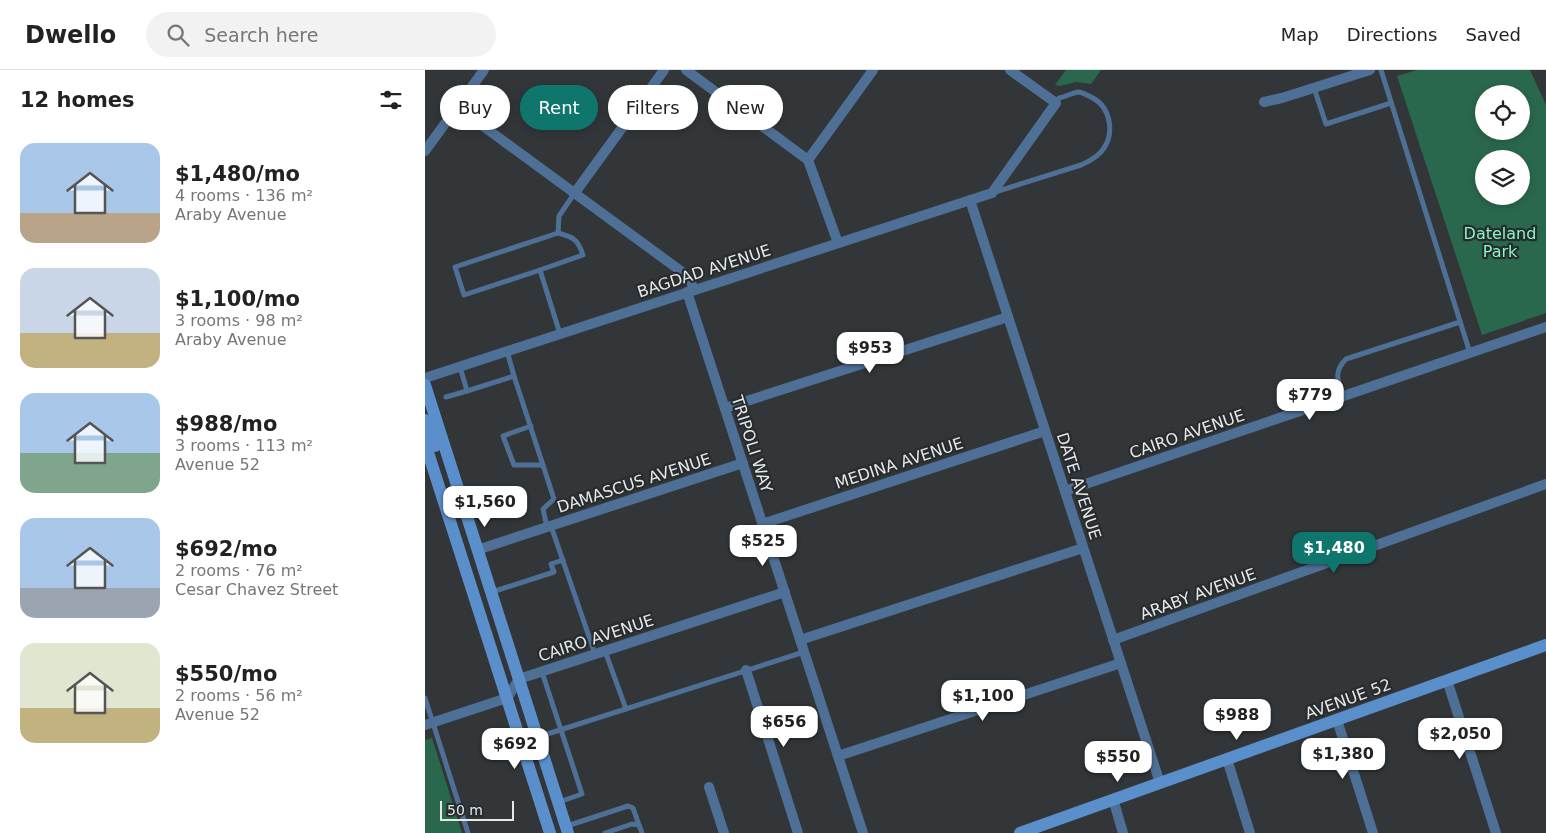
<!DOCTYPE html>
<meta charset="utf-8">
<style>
:root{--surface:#fff;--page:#f2f2f2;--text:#222;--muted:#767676;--line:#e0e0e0;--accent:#0f766e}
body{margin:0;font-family:"DejaVu Sans",sans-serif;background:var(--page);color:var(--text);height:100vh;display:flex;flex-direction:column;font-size:19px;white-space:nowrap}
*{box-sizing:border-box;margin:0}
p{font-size:16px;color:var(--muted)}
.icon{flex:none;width:28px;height:28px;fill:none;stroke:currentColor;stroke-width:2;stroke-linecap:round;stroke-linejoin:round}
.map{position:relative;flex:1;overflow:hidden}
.panel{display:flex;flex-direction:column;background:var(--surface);width:425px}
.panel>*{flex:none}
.banner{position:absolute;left:15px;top:15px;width:475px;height:45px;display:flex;gap:10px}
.buttons{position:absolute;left:1050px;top:15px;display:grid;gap:10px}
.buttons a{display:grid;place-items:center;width:55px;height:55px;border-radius:50%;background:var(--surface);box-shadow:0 2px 8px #0003;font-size:25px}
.scale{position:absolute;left:15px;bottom:12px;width:74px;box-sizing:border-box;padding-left:5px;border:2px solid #e5e8e9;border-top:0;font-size:14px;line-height:18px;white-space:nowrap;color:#e5e8e9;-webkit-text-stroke:4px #282c2e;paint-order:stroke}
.price{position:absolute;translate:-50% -42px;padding:0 11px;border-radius:10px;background:#fff;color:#222;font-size:16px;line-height:32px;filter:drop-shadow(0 1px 2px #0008)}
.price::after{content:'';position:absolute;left:50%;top:30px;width:15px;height:11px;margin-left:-8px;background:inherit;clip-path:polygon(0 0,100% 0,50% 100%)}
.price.selected{background:var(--accent);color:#fff}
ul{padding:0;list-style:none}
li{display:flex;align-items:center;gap:15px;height:125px;padding:0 20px}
li span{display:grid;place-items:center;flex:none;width:140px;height:100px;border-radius:15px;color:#555}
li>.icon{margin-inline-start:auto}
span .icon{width:60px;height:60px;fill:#fffc;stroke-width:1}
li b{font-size:21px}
h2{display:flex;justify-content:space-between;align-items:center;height:60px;padding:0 20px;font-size:21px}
.tag{padding:0 18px;border-radius:22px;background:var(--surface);box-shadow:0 2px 8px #0003;font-size:18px;line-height:45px}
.tag.selected{background:var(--accent);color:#fff}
header{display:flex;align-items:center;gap:30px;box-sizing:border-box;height:70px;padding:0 25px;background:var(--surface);border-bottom:1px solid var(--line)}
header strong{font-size:24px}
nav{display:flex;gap:28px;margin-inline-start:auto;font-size:18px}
.search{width:350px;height:45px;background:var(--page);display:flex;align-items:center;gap:12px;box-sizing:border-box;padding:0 18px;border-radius:28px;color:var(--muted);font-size:19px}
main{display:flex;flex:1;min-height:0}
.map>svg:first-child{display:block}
.green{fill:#2a684e;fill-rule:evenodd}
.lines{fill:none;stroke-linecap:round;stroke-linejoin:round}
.service{stroke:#4f7096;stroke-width:5}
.minor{stroke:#4f7096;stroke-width:10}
.secondary{stroke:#5a8fcc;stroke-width:12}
.labels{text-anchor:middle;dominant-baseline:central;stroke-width:4.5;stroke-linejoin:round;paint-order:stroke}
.park-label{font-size:16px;fill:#84f7c3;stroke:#282c2e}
.street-label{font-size:16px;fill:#e5e8e9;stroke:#282c2e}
</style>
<header>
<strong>Dwello</strong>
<div class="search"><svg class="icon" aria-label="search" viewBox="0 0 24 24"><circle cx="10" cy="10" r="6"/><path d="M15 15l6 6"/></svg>Search here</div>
<nav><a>Map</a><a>Directions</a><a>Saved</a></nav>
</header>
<main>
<section class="panel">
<h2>12 homes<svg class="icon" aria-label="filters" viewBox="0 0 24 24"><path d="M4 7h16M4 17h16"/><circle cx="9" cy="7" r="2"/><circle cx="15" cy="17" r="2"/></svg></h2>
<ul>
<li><span style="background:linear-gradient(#a9c7e8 70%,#b9a48a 0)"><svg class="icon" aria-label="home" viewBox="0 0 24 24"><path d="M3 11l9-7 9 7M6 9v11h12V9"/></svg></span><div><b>$1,480/mo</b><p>4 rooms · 136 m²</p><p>Araby Avenue</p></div></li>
<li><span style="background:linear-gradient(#c9d6e8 65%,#c2b280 0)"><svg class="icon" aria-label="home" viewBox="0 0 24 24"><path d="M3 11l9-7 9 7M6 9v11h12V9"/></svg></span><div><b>$1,100/mo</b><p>3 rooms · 98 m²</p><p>Araby Avenue</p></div></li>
<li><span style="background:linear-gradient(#a9c7e8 60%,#7fa58c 0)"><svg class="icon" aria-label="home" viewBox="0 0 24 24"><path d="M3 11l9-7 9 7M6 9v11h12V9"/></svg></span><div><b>$988/mo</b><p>3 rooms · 113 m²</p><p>Avenue 52</p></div></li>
<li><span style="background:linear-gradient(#a9c7e8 70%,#9aa5b1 0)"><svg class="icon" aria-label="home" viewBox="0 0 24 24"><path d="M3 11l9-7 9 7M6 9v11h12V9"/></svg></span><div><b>$692/mo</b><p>2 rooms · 76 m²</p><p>Cesar Chavez Street</p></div></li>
<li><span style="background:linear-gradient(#dfe7d0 65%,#c2b280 0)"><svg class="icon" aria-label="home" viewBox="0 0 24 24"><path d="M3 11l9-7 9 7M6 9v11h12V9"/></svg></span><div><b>$550/mo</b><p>2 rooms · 56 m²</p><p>Avenue 52</p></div></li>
</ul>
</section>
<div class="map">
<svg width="1121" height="763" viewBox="0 0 1121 763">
<rect width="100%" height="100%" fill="#323638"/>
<!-- green -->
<g class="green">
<polygon points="641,0 676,0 666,14 651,12 635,16 630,15"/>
<path d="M992 0H1105L1121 35V243L1057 265 972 6ZM1059 24H1096V61H1059ZM1059 89H1096V126H1059Z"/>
<polygon points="7,668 37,763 0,763 0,670"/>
</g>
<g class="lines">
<!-- service -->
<g class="service">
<polyline points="956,0 1045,283"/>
<polyline points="889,18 901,54 966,33"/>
<path d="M570 122 656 95C663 92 670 88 676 82 690 66 687 39 668 28 664 26 657 22 653 22 647 23 640 27 634 28L631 33"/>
<polyline points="133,163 134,146 149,124"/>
<path d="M115 200 158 185C153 170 149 167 133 163L30 197 39 225 115 200 135 264"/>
<polyline points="35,297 42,321 89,306 82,281"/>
<polyline points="89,306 129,429 118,439 122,457"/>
<path d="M918 326C913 311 908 302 921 289L1035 252"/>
<polyline points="21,327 42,321"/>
<polyline points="106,356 78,366 89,395 118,395"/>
<polyline points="126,456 170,584"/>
<polyline points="67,522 129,502 126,494 138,490"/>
<polyline points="180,581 201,639"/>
<polyline points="117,602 157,724 134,732"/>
<polyline points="0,628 43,763"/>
<polyline points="113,667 379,582"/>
<polyline points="142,756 203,736 208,738 214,755"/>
<polyline points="180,763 207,754 214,755 217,763"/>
</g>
<!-- minor -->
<g class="minor">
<polyline points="261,0 383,90 413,173"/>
<polyline points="839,32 857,28 945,0"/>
<polyline points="32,37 264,207 269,220"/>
<polyline points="0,81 59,0"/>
<polyline points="383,90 448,0"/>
<polyline points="149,124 239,0"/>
<polyline points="545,130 735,713"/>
<polyline points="262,222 438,763"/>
<polyline points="0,308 567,123 631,33 585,0"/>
<polyline points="300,338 583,247"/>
<polyline points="640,421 1121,257"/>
<polyline points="337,454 620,361"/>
<polyline points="52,480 318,393"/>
<polyline points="375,570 658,478"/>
<polyline points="688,570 1121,414"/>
<polyline points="321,600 373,763"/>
<polyline points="1022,610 1071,763"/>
<polyline points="912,650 948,763"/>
<polyline points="0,655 82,628 94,609 360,522"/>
<polyline points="413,686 696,593"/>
<polyline points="802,689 825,763"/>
<polyline points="284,717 299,763"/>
<polyline points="688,729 698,763"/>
</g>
<!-- secondary -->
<g class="secondary">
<polyline points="0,315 143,763"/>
<polyline points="0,350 10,376"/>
<polyline points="0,373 125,763"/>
<polyline points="595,763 1121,575"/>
</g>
</g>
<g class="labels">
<!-- park labels -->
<g class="park-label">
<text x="1075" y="163">Dateland<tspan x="1075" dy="18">Park</tspan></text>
</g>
<!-- street labels -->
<g class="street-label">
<text transform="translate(279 201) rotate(-18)">BAGDAD AVENUE</text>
<text transform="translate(762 364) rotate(-19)">CAIRO AVENUE</text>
<text transform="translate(327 374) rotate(72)">TRIPOLI WAY</text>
<text transform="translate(474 393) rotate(-18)">MEDINA AVENUE</text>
<text transform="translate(209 413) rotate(-18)">DAMASCUS AVENUE</text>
<text transform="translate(654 416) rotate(72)">DATE AVENUE</text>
<text transform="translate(773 524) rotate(-20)">ARABY AVENUE</text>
<text transform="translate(171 568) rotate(-18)">CAIRO AVENUE</text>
<text transform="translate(923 629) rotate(-20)">AVENUE 52</text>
</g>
</g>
</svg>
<div class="buttons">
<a><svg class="icon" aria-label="locate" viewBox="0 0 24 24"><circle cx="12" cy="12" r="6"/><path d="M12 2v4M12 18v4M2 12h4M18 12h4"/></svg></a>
<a><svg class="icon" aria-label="layers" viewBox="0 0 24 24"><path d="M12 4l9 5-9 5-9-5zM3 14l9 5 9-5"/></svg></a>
</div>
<div class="scale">50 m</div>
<b class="price" style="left:445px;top:304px">$953</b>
<b class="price" style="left:885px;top:351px">$779</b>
<b class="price" style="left:60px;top:458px">$1,560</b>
<b class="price" style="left:338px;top:497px">$525</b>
<b class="price selected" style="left:909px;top:504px">$1,480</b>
<b class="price" style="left:558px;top:652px">$1,100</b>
<b class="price" style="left:812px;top:671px">$988</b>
<b class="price" style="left:359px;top:678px">$656</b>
<b class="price" style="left:1035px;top:690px">$2,050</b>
<b class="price" style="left:90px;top:700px">$692</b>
<b class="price" style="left:918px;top:710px">$1,380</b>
<b class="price" style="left:693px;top:713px">$550</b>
<div class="banner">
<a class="tag">Buy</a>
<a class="tag selected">Rent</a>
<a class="tag">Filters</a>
<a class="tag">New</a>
</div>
</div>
</main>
